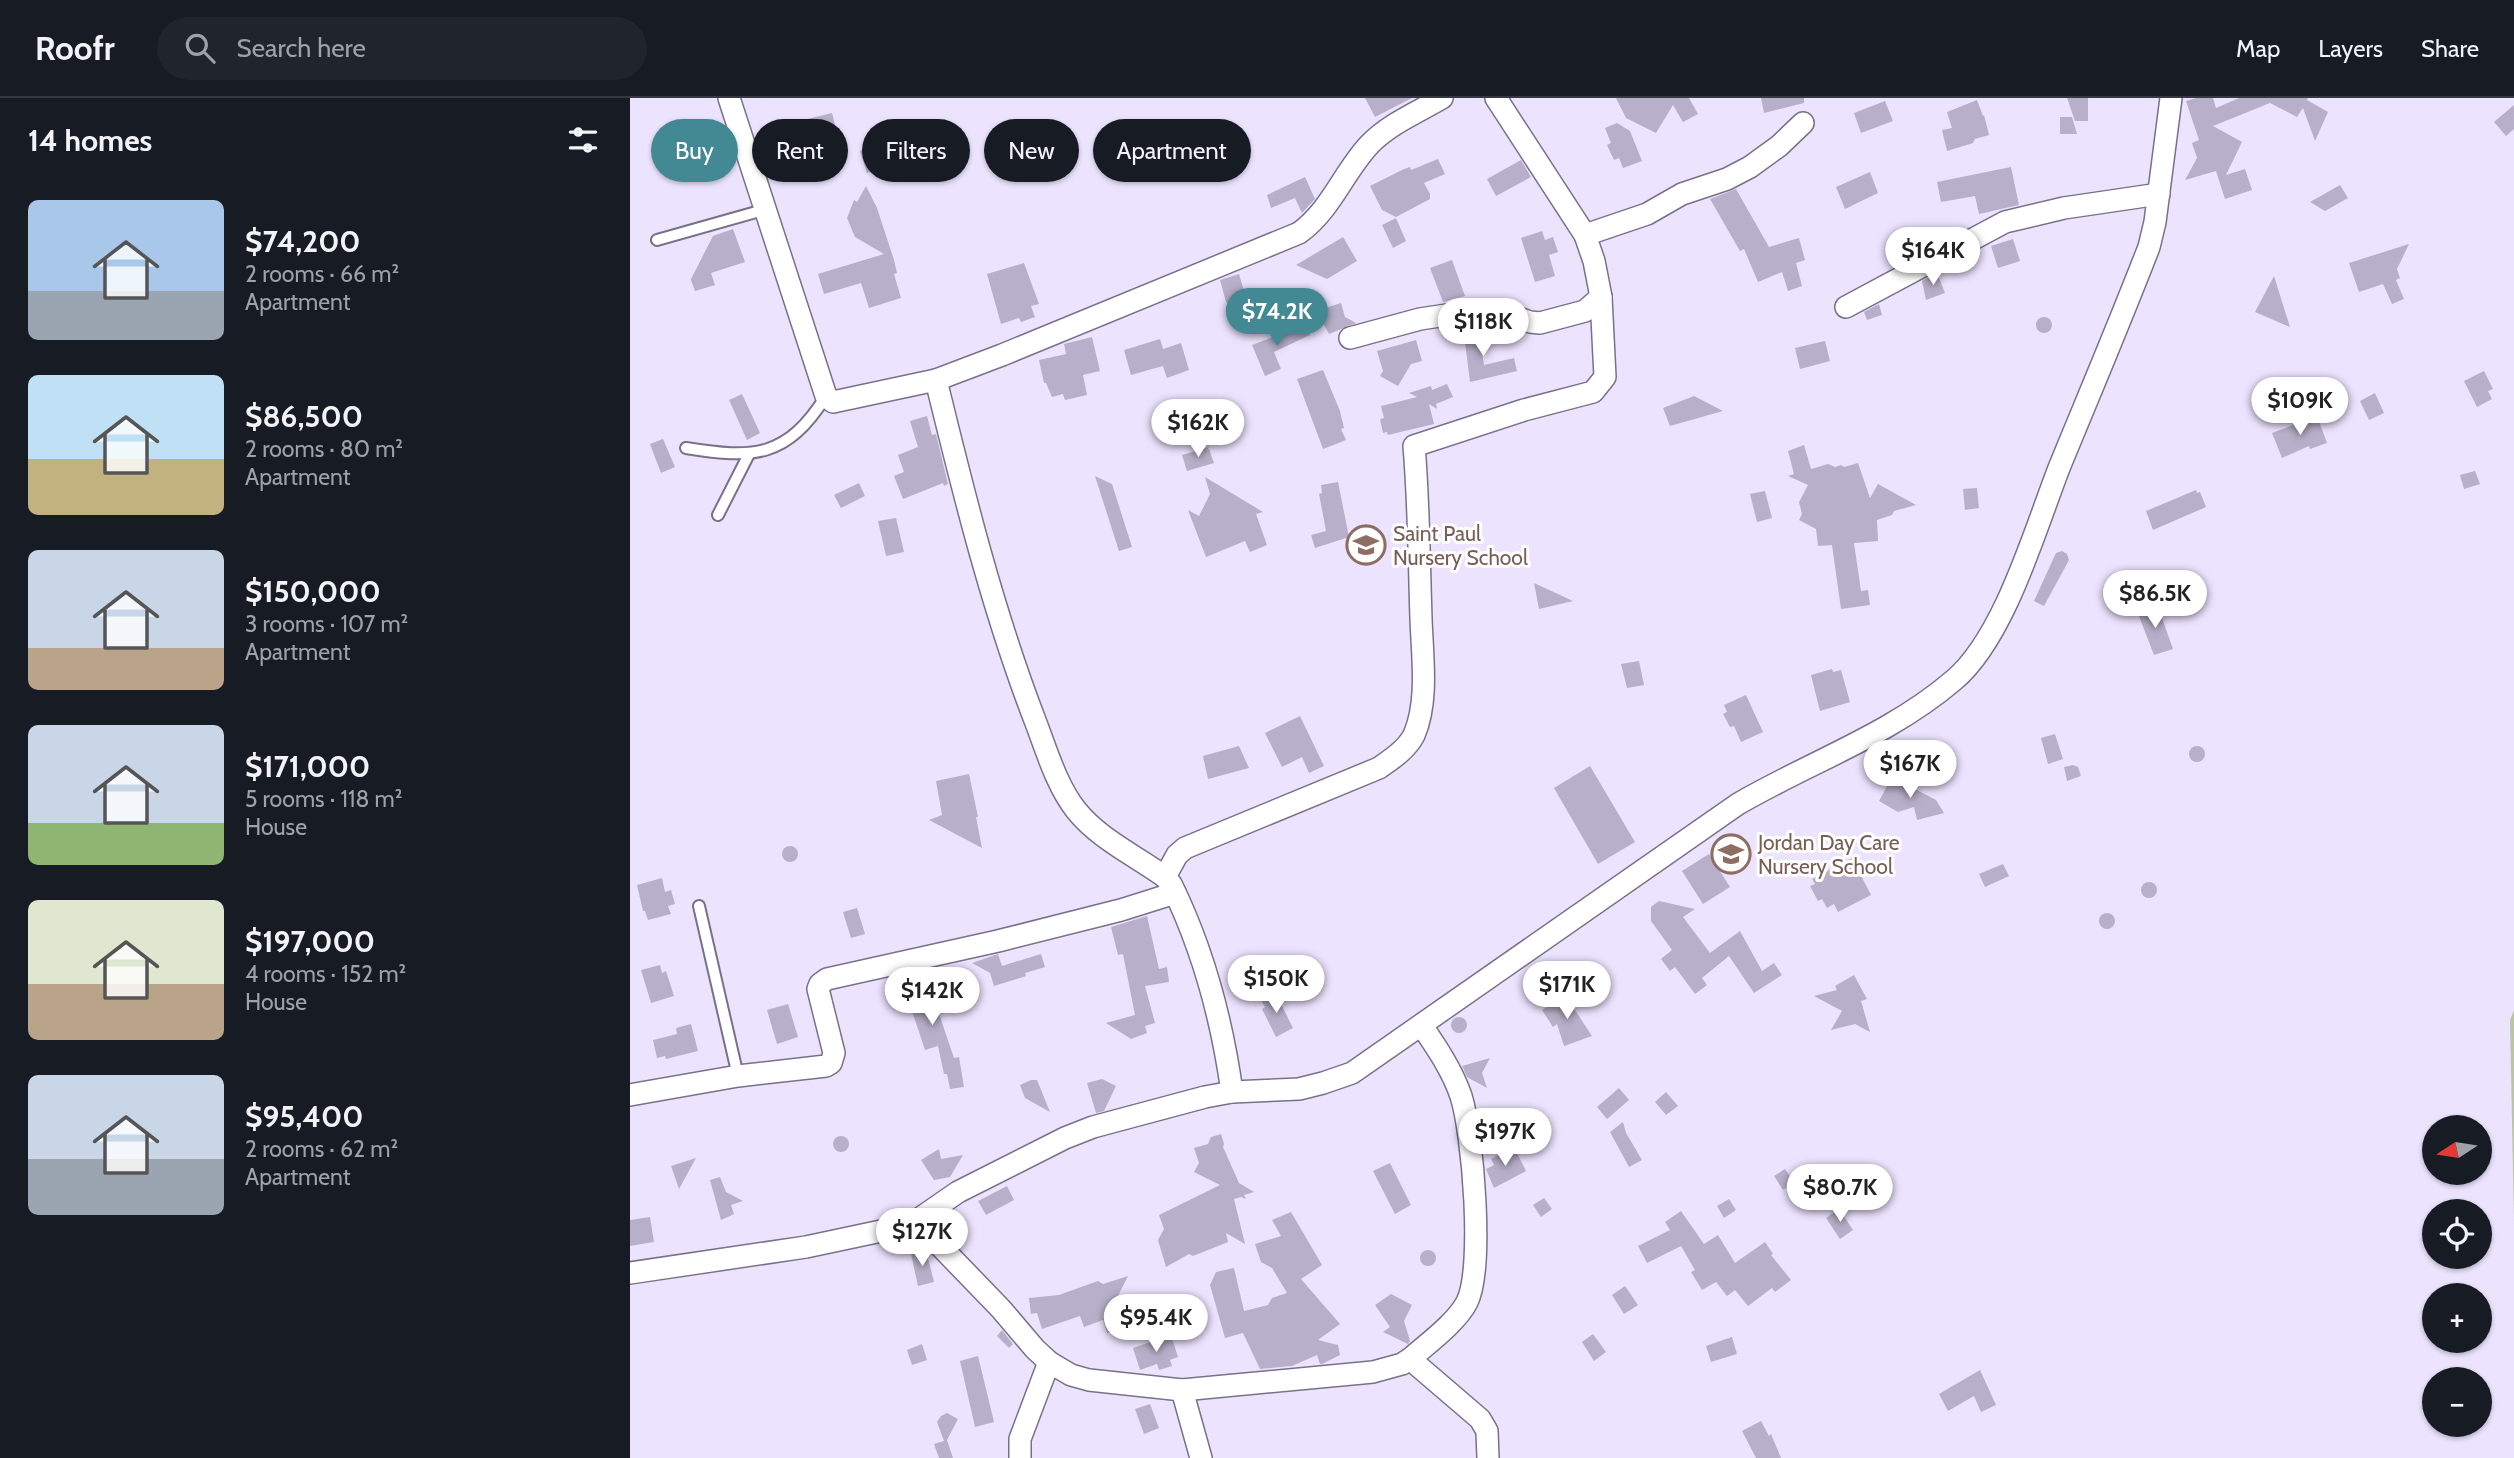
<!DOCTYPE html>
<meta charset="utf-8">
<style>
:root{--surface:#171b24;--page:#20242c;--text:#f1f3f6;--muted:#9ea1a6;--line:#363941;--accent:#428993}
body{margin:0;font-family:Cabin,sans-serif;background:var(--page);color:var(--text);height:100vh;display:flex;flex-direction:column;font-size:26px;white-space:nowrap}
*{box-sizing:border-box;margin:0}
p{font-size:23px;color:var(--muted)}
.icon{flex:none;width:38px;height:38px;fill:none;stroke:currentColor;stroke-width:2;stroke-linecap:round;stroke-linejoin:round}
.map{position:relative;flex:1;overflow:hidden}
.panel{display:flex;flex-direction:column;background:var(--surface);width:630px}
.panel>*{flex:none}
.top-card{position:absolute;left:21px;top:21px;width:665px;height:63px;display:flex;gap:14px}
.needle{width:46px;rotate:258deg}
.controls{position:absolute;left:1792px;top:1017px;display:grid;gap:14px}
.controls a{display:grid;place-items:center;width:70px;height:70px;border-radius:50%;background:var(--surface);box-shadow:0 2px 5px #0004;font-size:35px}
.price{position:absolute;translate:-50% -60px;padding:0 16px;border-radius:24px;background:#fff;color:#222;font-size:23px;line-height:46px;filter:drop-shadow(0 2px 4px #0008)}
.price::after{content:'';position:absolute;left:50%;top:42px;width:21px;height:16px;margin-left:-10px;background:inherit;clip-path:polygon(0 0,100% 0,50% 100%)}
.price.active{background:var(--accent);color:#fff}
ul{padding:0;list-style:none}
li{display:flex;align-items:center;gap:21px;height:175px;padding:0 28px}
li span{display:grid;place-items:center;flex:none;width:196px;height:140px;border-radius:10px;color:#555}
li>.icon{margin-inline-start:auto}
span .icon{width:84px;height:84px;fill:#fffc;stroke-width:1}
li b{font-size:30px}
h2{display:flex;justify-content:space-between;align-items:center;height:84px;padding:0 28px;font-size:30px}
.pill{padding:0 24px;border-radius:32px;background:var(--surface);box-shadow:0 2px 5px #0004;font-size:24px;line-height:63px}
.pill.active{background:var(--accent);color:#fff}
header{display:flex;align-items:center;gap:42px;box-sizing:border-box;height:98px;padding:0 35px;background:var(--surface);border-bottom:2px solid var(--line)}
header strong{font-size:33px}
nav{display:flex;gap:38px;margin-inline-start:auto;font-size:24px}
.search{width:490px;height:63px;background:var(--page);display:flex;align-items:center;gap:18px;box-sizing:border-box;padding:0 24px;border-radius:38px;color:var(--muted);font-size:26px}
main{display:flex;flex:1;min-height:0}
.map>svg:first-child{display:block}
.green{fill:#bbc4a4}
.building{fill:#b8b0ca}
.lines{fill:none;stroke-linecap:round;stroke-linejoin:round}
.lane-casing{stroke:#797189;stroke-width:14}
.street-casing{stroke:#797189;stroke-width:24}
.lane{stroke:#fff;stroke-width:10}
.street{stroke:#fff;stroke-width:21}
.labels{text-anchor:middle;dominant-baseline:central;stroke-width:6;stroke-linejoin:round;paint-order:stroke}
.education-label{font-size:21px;fill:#785e54;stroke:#fff;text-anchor:start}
</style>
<header>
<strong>Roofr</strong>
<div class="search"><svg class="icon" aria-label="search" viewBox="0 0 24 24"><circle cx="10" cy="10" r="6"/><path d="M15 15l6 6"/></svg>Search here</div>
<nav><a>Map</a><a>Layers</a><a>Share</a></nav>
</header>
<main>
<section class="panel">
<h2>14 homes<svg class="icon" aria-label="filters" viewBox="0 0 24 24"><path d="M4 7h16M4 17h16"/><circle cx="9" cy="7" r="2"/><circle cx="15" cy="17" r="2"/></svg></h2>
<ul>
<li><span style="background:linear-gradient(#a9c7e8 65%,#9aa5b1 0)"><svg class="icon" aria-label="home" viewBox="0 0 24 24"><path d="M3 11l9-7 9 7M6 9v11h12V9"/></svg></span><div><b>$74,200</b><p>2 rooms · 66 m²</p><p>Apartment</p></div></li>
<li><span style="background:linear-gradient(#bfe0f5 60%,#c2b280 0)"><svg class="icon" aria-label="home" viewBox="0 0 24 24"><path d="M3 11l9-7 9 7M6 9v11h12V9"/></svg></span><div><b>$86,500</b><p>2 rooms · 80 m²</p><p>Apartment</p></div></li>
<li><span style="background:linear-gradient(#c9d6e8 70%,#b9a48a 0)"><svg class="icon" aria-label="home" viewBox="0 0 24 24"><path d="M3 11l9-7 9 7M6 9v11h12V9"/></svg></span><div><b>$150,000</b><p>3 rooms · 107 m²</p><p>Apartment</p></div></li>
<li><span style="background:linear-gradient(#c9d6e8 70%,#8fb573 0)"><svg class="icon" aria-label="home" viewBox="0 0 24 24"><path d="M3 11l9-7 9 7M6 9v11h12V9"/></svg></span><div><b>$171,000</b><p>5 rooms · 118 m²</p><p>House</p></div></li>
<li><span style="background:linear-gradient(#dfe7d0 60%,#b9a48a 0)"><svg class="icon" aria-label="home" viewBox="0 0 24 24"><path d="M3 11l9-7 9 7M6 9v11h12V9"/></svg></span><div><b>$197,000</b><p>4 rooms · 152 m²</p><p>House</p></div></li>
<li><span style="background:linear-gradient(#c9d6e8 60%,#9aa5b1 0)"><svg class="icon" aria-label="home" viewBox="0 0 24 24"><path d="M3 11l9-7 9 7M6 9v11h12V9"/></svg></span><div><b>$95,400</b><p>2 rooms · 62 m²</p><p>Apartment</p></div></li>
</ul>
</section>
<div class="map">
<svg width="1884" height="1360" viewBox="0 0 1884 1360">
<rect width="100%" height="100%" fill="#ece3fe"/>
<!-- green -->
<polygon class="green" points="1884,912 1884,1124 1880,922"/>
<!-- building -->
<g class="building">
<polygon points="735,0 782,0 745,19"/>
<polygon points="986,0 1059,0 1068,16 1053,24 1043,7 1026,35 996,20"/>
<polygon points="1131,0 1174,0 1174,5 1134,15"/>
<polygon points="1437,0 1458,0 1458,23 1445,23"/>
<polygon points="1566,0 1583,0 1586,10 1609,0 1678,0 1677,2 1698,14 1685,43 1673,10 1667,19 1640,5 1583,28 1612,44 1596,77 1615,71 1622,92 1595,101 1586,73 1555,82 1567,60 1562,45 1569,42 1556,3"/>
<polygon points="1347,2 1353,18 1354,17 1359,37 1345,41 1343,45 1317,53 1312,32 1322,30 1317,14"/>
<polygon points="1255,3 1263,23 1231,35 1224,15"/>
<polygon points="1884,7 1884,31 1876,38 1864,24"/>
<polygon points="202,15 211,51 186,57 177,21"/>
<polygon points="1430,19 1442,19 1447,36 1430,36"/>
<polygon points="987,25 1000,33 1012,63 993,70 989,60 984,62 977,47 981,45 975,30"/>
<polygon points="271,41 275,55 263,58 269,79 253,70 237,75 230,53"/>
<polygon points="808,61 815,76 794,85 800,96 800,101 766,119 752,112 740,88 774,71 780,69 781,72"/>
<polygon points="891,62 901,79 866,98 857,81"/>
<polygon points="1381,69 1389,107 1349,116 1345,98 1311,104 1307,84"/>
<polygon points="1240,74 1248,95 1215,111 1206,89"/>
<polygon points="675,79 685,101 672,115 665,100 641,110 637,97"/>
<polygon points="1710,87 1718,100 1695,113 1680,104"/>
<polygon points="236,88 247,110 264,162 267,175 264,176 271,200 239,210 231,185 194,196 188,176 254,156 225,139 217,120 224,102 227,104"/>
<polygon points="1106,91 1139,149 1169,140 1175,162 1166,165 1172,188 1158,193 1152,174 1128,184 1114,151 1110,153 1080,101"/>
<polygon points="766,120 776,143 763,150 752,127"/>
<polygon points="103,131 115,164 81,175 85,187 65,193 61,182 60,183 83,138"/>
<polygon points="912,133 915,142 923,139 928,154 919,157 925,178 905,184 891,140"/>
<polygon points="713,139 727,163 697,181 666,167"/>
<polygon points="1383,141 1390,163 1368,170 1361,148"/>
<polygon points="1779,146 1767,171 1770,180 1766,182 1774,201 1762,206 1753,186 1729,194 1719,165"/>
<polygon points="822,162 835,198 813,204 800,170"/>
<polygon points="394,165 409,206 401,208 405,219 391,224 389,220 371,226 357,176"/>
<polygon points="1307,175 1315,195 1296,202 1292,183"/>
<polygon points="609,176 621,216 596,204 590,182"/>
<polygon points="1644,178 1660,229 1625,214"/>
<polygon points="711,205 715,219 726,225 699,236 686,213"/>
<polygon points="1249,206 1252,217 1237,222 1234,214"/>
<circle cx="1414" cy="227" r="8"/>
<polygon points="848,226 854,267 884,260 887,273 840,284 833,228"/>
<polygon points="676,227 680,237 644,254 651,271 635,278 622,247"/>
<polygon points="462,239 470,273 453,277 457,297 435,302 433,296 422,299 416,285 414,285 409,262 436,256 434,246"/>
<polygon points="530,241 533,251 551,245 559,272 537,280 533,268 501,277 494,252"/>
<polygon points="786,242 792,263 781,266 768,288 750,278 753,273 747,253"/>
<polygon points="1195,243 1200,263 1170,271 1165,250"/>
<polygon points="693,272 710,313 714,330 711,331 716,342 693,351 667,281"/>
<polygon points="1854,273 1863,291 1858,293 1862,301 1847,309 1834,283"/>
<polygon points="817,286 823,299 806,306 807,311 799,306 804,326 758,337 757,334 753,335 750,321 754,320 751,308 787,299 779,295 801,288 802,292"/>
<polygon points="1745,295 1754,315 1739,322 1730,303"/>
<polygon points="112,296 130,335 117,342 99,302"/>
<polygon points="1064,298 1093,313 1040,328 1033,310"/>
<polygon points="297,318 302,337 306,336 318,386 314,388 313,385 273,401 264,378 274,374 268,357 288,349 280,323"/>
<polygon points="1687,318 1697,345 1680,351 1679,348 1652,360 1642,335"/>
<polygon points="33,341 45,369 31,375 20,346"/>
<polygon points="1174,347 1181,371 1198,366 1205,369 1211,367 1214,369 1228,365 1240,400 1248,386 1286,407 1264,413 1262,417 1247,422 1248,443 1224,445 1231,493 1238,492 1240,507 1211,511 1202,447 1188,448 1186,431 1169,422 1172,416 1169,404 1178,387 1158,378 1164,376 1158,353"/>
<polygon points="579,349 577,352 579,351 584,365 557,373 552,357"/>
<polygon points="1845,373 1850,386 1834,391 1830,377"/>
<polygon points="465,378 482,386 502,449 489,453"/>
<polygon points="575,379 633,414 626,416 637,447 620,454 615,443 576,459 558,412 569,418 580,396"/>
<polygon points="708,384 719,439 685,450 681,437 696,433 689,396 692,395 691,387"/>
<polygon points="229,385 235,398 211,410 204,397"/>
<polygon points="1347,390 1349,410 1335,412 1333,391"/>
<polygon points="1566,392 1567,395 1570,394 1576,409 1523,432 1516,413"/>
<polygon points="1135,393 1142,420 1127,424 1120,396"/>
<polygon points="266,420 274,454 256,458 248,423"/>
<polygon points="1432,453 1437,456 1439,462 1414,508 1404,503 1426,455"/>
<polygon points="904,485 943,503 909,511"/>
<polygon points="1527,506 1543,551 1524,557 1507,513"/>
<polygon points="1009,563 1014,587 997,590 991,566"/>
<polygon points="1202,571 1203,574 1211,572 1220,604 1190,613 1181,577"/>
<polygon points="1116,597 1133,634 1111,644 1104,628 1100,629 1093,616 1097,614 1094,607"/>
<polygon points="670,618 694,668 679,675 672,659 652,669 635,635"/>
<polygon points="1425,636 1433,661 1418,666 1411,640"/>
<polygon points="609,648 619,670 578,681 573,658"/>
<circle cx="1567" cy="656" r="8"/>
<polygon points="1291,649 1297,662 1285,668 1279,655"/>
<polygon points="1443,667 1448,669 1451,678 1437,683 1434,669"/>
<polygon points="960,668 1005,744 968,766 924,690"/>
<polygon points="339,676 348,719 346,719 352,750 299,722 312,717 306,683"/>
<polygon points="1262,679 1306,702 1314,715 1287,722 1284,709 1268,714 1249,703"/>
<circle cx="160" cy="756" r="8"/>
<polygon points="1079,756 1100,789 1073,806 1052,773"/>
<polygon points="1222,760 1241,797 1208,814 1204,806 1197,810 1192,801 1188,803 1180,788 1185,786 1182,781"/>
<polygon points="1373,766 1379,778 1355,789 1349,776"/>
<polygon points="32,780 35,794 41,792 45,806 38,808 41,816 18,822 15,813 13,813 7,787"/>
<circle cx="1519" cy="792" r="8"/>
<polygon points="1029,803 1065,811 1053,819 1080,855 1110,833 1132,873 1144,865 1152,877 1124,895 1099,858 1072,880 1077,887 1065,896 1045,869 1040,873 1031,861 1042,852 1021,823 1021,809"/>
<polygon points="227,810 235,836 221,840 213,814"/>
<circle cx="1477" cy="823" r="8"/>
<polygon points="517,818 529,871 537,869 539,884 515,888 525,925 515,928 517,935 501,941 476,925 505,917 493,856 488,857 481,829"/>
<polygon points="368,856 372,868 411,856 415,869 395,875 396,878 364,888 360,875 342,865"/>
<polygon points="30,867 32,875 36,873 44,898 21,905 11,872"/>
<polygon points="295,875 324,960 329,959 334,989 320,991 317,976 314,976 308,948 295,952 272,883"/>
<polygon points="1224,877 1237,901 1231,903 1240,934 1225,926 1201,932 1212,913 1184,898 1207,892 1205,888"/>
<polygon points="645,894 663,930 646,939 632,911 635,909 630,901"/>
<polygon points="935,897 962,938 934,948 927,926 923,929 912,912"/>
<polygon points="158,906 168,939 147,946 137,912"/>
<circle cx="829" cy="927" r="8"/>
<polygon points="61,926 68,953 36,961 35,958 27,960 23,942 47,936 46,930"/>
<polygon points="860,960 852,975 857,990 837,979 832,968"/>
<polygon points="472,981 486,988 474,1013 466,1015 457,985"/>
<polygon points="401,982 407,982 420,1014 395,1000 390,987"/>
<polygon points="989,990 999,1002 977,1021 967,1009"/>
<polygon points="1036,994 1048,1008 1036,1017 1025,1004"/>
<polygon points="993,1024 996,1035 1012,1062 999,1069 980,1034"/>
<polygon points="591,1036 594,1046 593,1049 609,1085 624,1094 614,1097 616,1101 611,1099 604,1101 615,1146 596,1135 598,1144 563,1158 559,1156 536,1169 528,1142 534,1131 529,1117 590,1087 564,1074 569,1065 564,1050 578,1046 581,1039"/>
<circle cx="211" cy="1046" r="8"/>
<polygon points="884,1049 896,1073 864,1090 856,1071 864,1067 861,1061"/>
<polygon points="309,1051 311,1061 333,1057 320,1079 304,1082 291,1062"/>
<polygon points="66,1060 49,1091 41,1068"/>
<polygon points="760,1065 781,1107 765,1116 743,1073"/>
<polygon points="1155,1071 1164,1084 1153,1092 1144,1078"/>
<polygon points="90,1079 96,1094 113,1103 101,1107 104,1116 91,1122 80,1082"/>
<polygon points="377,1088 384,1102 356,1117 348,1103"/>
<polygon points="914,1100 922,1111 911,1119 903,1107"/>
<polygon points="1099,1101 1106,1112 1094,1120 1087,1108"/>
<polygon points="1209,1111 1223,1132 1210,1141 1196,1120"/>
<polygon points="1051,1113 1074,1146 1088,1137 1105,1165 1135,1144 1143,1156 1141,1157 1161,1182 1145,1194 1142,1190 1118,1208 1105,1192 1097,1198 1086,1184 1072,1192 1061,1174 1065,1172 1051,1148 1017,1165 1008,1148 1040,1132 1035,1124"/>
<polygon points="661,1114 692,1167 671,1181 710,1226 688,1242 708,1247 710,1257 692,1266 690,1266 687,1257 662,1268 630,1271 613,1235 595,1240 580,1187 586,1174 604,1170 614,1213 638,1207 642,1200 657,1195 642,1170 631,1164 625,1146 651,1138 642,1122"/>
<polygon points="20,1119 24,1144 0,1148 0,1122"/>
<polygon points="296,1152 304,1184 288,1188 281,1156"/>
<circle cx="798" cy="1160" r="8"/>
<polygon points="498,1178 485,1204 492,1231 477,1235 473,1222 454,1229 450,1218 412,1231 407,1215 401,1216 399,1200 429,1197 468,1183 473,1186"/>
<polygon points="995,1188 1008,1207 994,1216 982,1197"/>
<polygon points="761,1196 782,1207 774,1223 780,1243 778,1246 753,1234 760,1229 745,1207"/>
<polygon points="372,1232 383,1246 379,1250 367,1238"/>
<polygon points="963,1236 976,1254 964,1263 952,1244"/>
<polygon points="541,1237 548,1259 540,1262 542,1268 529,1272 527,1266 510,1272 503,1250"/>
<polygon points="1102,1239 1107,1256 1081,1264 1076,1248"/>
<polygon points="292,1246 297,1262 282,1267 277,1252"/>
<polygon points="348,1258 364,1324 345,1329 330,1263"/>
<polygon points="1350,1272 1366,1307 1351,1314 1344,1298 1318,1313 1309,1296"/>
<polygon points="520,1306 529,1330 514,1336 505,1311"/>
<polygon points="317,1315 328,1321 317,1342 323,1360 309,1360 304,1346 314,1343 307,1324 311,1318"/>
<polygon points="1131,1323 1139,1338 1141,1336 1151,1360 1126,1360 1112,1333"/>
</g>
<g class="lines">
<!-- lane casing -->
<g class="lane-casing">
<g id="lane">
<polyline points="27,142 137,111"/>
<path d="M56 350C124 361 157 360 196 298"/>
<polyline points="88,417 119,356"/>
<polyline points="69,808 108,978"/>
</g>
</g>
<!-- street casing -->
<g class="street-casing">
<g id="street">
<path d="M99 0 196 298 203 304 306 282 372 257 669 135C701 112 713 75 739 47 759 26 788 14 812 0"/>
<polyline points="955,137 1017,116 1052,96 1097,81 1120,69 1149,48 1173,25"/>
<polyline points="1216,209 1375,124 1434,110 1529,96"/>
<polyline points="720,240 790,221 843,213 868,213 900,224 910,225 955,213 971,199 964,163 955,137 866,0"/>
<path d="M306 282C334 397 363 514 406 625 417 654 427 688 446 712 469 741 506 758 535 779L541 786C573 851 592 922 602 994"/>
<path d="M535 779 547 757 555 750 749 670C762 661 777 651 784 637 799 603 792 556 791 520 789 462 789 406 784 348L894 312 963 294 975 279 971 199"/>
<path d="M792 928C807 950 822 972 831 998 843 1036 854 1170 837 1204 827 1224 797 1246 780 1261L850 1321 857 1333 858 1360"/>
<polyline points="0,997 108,978 196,968 201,965 204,955 188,891 190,886 197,881 368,843 491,812 545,795"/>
<polyline points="286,1123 371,1211 405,1251 419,1264 441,1277 459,1282 552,1292 743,1274 772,1266 780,1261"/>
<path d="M0 1175 176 1149 256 1132 286 1123 328 1094 435 1040 463 1029 575 999 602 994 669 991 693 985 722 975 1108 706C1180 664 1260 637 1324 582 1374 540 1405 432 1429 370 1459 297 1490 224 1519 149L1525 124 1541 0"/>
<polyline points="552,1292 571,1360"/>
<polyline points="390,1360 390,1341 419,1264"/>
</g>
</g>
<!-- lane -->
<use href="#lane" class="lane"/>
<!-- street -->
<use href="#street" class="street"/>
</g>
<!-- icons -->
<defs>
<g id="school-ring" transform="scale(2.0125)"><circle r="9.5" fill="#fff" stroke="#8d6e63" stroke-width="1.5"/><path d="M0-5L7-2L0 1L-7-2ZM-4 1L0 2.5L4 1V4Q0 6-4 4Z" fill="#8d6e63"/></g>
</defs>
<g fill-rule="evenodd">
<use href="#school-ring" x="736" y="447"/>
<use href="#school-ring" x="1101" y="756"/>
</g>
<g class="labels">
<!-- education labels -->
<g class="education-label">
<text x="763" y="435">Saint Paul<tspan x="763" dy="24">Nursery School</tspan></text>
<text x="1128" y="744">Jordan Day Care<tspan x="1128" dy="24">Nursery School</tspan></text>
</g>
</g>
</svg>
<div class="controls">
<a><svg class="needle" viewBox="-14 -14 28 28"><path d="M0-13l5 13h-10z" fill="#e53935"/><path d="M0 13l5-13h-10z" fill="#9ea1a6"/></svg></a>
<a><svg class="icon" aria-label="locate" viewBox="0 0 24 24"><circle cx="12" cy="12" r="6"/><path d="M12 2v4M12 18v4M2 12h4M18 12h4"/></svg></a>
<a>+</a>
<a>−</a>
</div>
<b class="price" style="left:1303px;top:189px">$164K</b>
<b class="price active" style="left:647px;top:250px">$74.2K</b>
<b class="price" style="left:853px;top:260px">$118K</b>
<b class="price" style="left:1670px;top:339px">$109K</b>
<b class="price" style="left:568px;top:361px">$162K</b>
<b class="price" style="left:1525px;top:532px">$86.5K</b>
<b class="price" style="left:1280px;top:702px">$167K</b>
<b class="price" style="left:646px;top:917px">$150K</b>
<b class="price" style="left:937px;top:923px">$171K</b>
<b class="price" style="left:302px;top:929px">$142K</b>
<b class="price" style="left:875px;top:1070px">$197K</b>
<b class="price" style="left:1210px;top:1126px">$80.7K</b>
<b class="price" style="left:292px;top:1170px">$127K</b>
<b class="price" style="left:526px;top:1256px">$95.4K</b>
<div class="top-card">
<a class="pill active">Buy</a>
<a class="pill">Rent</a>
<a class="pill">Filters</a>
<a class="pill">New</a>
<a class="pill">Apartment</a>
</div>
</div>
</main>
